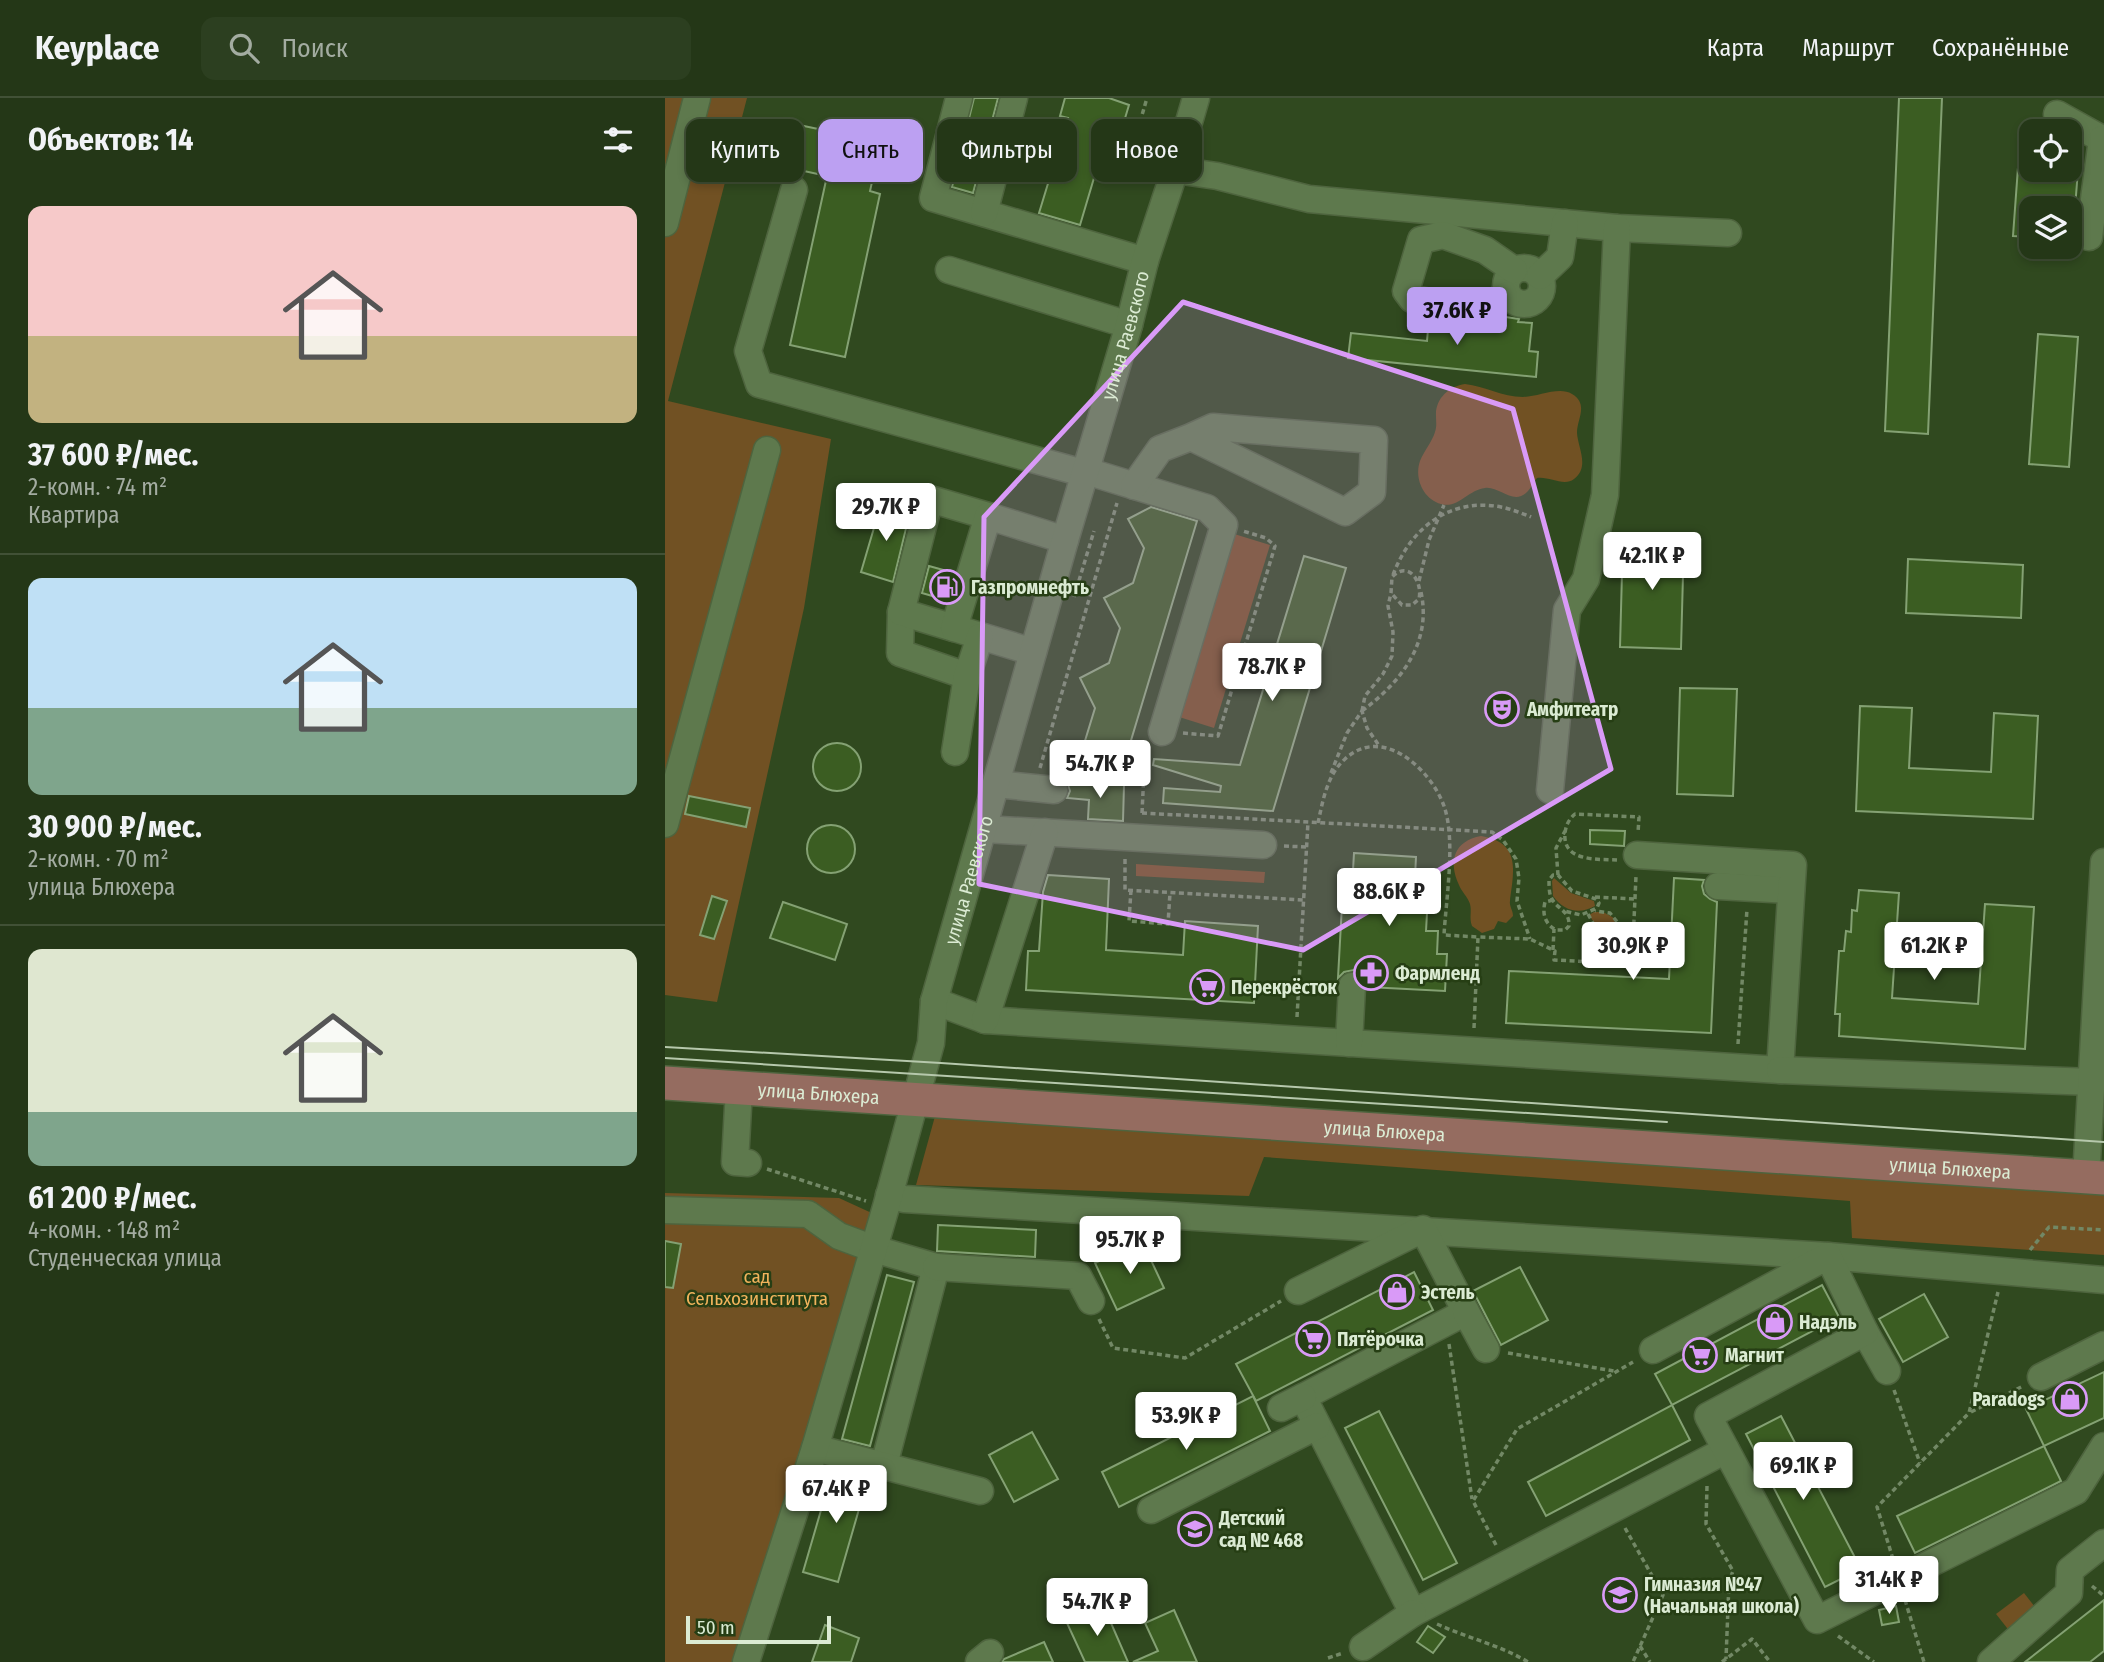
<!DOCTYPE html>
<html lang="ru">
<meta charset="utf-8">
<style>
:root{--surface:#243717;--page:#2c3f20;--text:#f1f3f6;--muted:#a3aca1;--line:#415136;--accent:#bca0f2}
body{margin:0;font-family:"Fira Sans Condensed",sans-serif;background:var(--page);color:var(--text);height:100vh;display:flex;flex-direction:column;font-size:26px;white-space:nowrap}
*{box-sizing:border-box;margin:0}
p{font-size:23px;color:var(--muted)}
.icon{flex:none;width:38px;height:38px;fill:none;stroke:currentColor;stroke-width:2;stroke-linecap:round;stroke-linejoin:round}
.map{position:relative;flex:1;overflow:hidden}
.side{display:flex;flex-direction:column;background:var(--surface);width:665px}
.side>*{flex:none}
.top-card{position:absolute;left:21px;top:21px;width:665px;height:63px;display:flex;gap:14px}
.controls{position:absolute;left:1354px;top:21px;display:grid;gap:14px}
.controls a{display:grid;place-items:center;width:63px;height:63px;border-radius:14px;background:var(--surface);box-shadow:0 4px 10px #0003,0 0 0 2px var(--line);font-size:35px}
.scale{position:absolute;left:21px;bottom:18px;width:145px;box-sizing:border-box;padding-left:7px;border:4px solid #dbebd3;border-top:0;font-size:19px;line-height:24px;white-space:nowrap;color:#dbebd3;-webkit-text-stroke:5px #263e14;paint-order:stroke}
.price{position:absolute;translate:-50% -60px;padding:0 16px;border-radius:7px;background:#fff;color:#222;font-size:23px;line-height:46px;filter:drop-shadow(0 2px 4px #0008)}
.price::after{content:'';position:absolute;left:50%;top:42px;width:21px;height:16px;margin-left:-10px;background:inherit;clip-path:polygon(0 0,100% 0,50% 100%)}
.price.active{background:var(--accent);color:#111}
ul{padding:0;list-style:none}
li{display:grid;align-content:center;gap:14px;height:371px;padding:0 28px}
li+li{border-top:2px solid var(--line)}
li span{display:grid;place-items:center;height:217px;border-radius:14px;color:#555}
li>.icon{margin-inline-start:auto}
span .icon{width:126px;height:126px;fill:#fffc;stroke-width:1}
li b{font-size:30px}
h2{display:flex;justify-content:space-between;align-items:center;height:84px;padding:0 28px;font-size:30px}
.chip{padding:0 24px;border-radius:14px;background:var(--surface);box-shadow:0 4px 10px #0003,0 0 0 2px var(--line);font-size:24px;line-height:63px}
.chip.active{background:var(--accent);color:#111}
header{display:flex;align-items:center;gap:42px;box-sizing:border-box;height:98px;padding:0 35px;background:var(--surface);border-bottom:2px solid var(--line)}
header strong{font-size:33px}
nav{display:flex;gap:38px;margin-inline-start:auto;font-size:24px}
.search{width:490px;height:63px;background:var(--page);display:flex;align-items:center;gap:18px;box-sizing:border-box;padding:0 24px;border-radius:14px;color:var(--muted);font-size:26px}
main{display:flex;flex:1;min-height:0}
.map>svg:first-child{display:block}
.green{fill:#715123}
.building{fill:#3b5d22;stroke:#84a173;stroke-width:2}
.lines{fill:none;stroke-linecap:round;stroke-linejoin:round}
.minor-casing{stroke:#4e643e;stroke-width:29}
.major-casing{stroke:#4e643e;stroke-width:36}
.path{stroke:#728865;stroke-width:3.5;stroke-dasharray:5 3.5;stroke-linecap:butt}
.minor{stroke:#5e794d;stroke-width:26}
.major{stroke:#956c60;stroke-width:33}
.tram{stroke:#b6c8ac;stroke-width:2}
.marked{fill:#d99af7;fill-opacity:0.2;stroke:#d99af7;stroke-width:5;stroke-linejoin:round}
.labels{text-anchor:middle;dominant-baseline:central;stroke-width:5;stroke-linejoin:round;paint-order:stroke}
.street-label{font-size:19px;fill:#dbebd3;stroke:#263e14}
.poi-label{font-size:19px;font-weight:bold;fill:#dbebd3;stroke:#263e14;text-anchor:start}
.park-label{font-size:19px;fill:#f1b35c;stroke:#263e14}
</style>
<header>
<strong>Keyplace</strong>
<div class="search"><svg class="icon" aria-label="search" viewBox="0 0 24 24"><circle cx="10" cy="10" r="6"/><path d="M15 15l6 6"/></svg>Поиск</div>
<nav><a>Карта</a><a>Маршрут</a><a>Сохранённые</a></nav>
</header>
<main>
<section class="side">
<h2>Объектов: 14<svg class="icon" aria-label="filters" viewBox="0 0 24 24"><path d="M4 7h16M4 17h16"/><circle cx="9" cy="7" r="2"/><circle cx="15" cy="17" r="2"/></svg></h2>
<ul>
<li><span style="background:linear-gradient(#f6c9c9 60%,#c2b280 0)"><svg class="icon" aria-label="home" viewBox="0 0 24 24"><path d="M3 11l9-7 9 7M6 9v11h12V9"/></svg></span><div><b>37 600 ₽/мес.</b><p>2-комн. · 74 m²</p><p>Квартира</p></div></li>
<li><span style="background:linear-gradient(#bfe0f5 60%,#7fa58c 0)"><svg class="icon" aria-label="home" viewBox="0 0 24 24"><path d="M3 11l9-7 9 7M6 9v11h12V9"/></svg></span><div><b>30 900 ₽/мес.</b><p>2-комн. · 70 m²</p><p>улица Блюхера</p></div></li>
<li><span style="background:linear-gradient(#dfe7d0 75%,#7fa58c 0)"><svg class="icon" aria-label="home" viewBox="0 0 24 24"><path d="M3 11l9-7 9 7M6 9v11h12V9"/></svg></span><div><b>61 200 ₽/мес.</b><p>4-комн. · 148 m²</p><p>Студенческая улица</p></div></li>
</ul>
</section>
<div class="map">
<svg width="1439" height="1564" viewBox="0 0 1439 1564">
<rect width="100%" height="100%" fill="#30491f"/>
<!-- green -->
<g class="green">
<polygon points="0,0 82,0 3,303 166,341 139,510 52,904 0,897"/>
<path d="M800 286C820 288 837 299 858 299 873 299 894 288 907 296 924 306 912 321 912 335 913 350 925 369 909 381 899 389 884 378 872 380 868 384 867 389 863 393 849 409 835 388 820 390 803 392 793 411 776 406 758 401 749 380 755 363 759 353 767 344 770 334 772 328 771 324 771 318 770 301 784 288 800 286Z"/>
<polygon points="566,435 605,447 549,630 511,618"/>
<path d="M816 738C856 744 849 773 845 803 844 808 848 812 848 818L841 825 833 823 829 831 817 835 807 828C804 820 807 813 805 806 803 799 796 793 794 787 783 763 789 743 816 738Z"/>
<polygon points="471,766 600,774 599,785 471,778"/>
<path d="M889 780 906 795 929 803 930 808C914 817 899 813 888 798L887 783Z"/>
<polygon points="929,814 938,814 949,820 951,832 942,840 934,840 928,823 924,817"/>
<polygon points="272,1011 1439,1092 1439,1157 1187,1140 1185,1103 599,1059 584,1098 251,1087"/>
<polygon points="0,1095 174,1100 211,1117 67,1564 0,1564"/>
<polygon points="1359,1495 1374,1514 1346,1535 1331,1516"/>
</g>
<!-- building -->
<g class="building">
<polygon points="309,0 333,0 308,95 287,89"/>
<polygon points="400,0 444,0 464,7 455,37 443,33 415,127 374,115 403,20 395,18"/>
<polygon points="1234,0 1277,0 1263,336 1220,333"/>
<polygon points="134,27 216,44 205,93 215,96 180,259 125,247 162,78 125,70"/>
<polygon points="1355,42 1367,42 1367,72 1413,72 1410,110 1367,110 1367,139 1348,138"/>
<polygon points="834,218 854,221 853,224 867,225 864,253 873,254 871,279 683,260 686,235 762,243 764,220 810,227 832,222"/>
<polygon points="1373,236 1413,239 1404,369 1364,366"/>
<polygon points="216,406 245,414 228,484 196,474"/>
<polygon points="486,409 532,423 461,659 419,646 430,610 415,580 444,565 455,530 439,500 468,485 479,450 463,421"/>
<polygon points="958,438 1019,440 1016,551 955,549"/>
<polygon points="639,458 681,470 608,713 498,705 499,690 555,694 556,688 488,667 489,661 575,667"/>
<polygon points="1243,461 1358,467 1356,520 1241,515"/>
<polygon points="264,468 289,475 281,502 257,495"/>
<polygon points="1015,590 1072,591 1068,698 1012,696"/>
<polygon points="1195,608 1247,610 1244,670 1326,674 1329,615 1373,618 1368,721 1191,713"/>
<circle cx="172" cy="669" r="24"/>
<polygon points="402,684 459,687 458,723 423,721 424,702 402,700 405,693"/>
<polygon points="24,698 85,710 81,729 20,716"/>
<circle cx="166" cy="751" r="24"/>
<polygon points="925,732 960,733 959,748 925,746"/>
<polygon points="689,755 751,759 750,779 754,779 755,815 762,815 761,833 773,833 772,856 782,856 780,893 703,889 701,880 695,874 689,872 679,874 673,880 677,807 686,807"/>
<polygon points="383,777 444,781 441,852 518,857 520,823 593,828 589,905 361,892 363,853 374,853 378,794"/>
<polygon points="1009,780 1039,782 1037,788 1039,796 1045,801 1052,804 1046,935 841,925 844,873 1004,881"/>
<polygon points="1194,792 1234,795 1227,900 1313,906 1320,806 1369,809 1360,951 1174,938 1175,916 1170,916 1174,853 1179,853 1181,833 1186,834 1187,812 1192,813"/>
<polygon points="47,798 62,803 49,841 35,837"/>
<polygon points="118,804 182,826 170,862 105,840"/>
<polygon points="273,1127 371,1132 370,1159 272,1153"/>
<polygon points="0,1143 16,1146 8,1190 0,1189"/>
<polygon points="477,1143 499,1190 452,1212 430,1165"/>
<polygon points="855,1169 883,1222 836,1247 808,1193"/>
<polygon points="749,1174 768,1212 591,1303 571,1266"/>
<polygon points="222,1177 249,1184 205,1348 177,1341"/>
<polygon points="1157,1187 1174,1219 1007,1307 990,1276"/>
<polygon points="1259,1196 1283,1239 1238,1264 1214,1221"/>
<polygon points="1439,1274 1439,1320 1379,1348 1361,1311"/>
<polygon points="588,1298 605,1333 454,1409 437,1374"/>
<polygon points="1007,1307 1025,1342 881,1418 863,1384"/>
<polygon points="714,1313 792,1465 758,1482 680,1330"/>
<polygon points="1116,1318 1196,1471 1160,1489 1081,1336"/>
<polygon points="367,1334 393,1381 349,1404 324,1357"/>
<polygon points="1379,1348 1396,1383 1250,1455 1232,1418"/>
<polygon points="168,1371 203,1380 173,1484 138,1474"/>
<polygon points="1439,1502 1439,1553 1425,1564 1360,1564"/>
<polygon points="1231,1508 1234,1524 1217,1527 1214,1512"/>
<polygon points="439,1509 463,1564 420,1564 402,1525"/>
<polygon points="509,1512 532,1564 468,1564 493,1553 480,1525"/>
<polygon points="160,1527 194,1540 186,1564 147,1564"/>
<polygon points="763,1528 780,1539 768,1555 752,1544"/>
<polygon points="379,1544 388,1564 337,1564 339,1561"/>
</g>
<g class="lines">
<!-- minor casing -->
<g class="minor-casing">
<g id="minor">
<polyline points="294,0 268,100 480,163"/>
<polyline points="1392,16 1439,42"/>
<polyline points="510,72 552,78 644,101 952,130 1063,135"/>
<polyline points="129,92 83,253 94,286 411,373 421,373 542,410 559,427 497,634"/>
<polyline points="319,115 349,0"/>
<polyline points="0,125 32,0"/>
<polyline points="1424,139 1437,41"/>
<circle cx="859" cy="188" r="18"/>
<polyline points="284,172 464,227"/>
<polyline points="875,178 895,159 900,125"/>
<polyline points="843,197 812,211 747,201 741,193 756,142 778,137 820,152 849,172"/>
<polyline points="469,388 495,351 526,339 680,414 707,394 709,342 548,329 526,339"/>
<polyline points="236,514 235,555 302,578"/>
<polyline points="289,530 236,514 265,401 323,418"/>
<polyline points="368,554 289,530 323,418 400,442"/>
<polyline points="290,654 302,578 315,539"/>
<polyline points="331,686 389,692"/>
<polyline points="885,692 902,512 921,481 940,397 952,130"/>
<polyline points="0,726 102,352"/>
<polyline points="319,731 598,747"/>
<polyline points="1053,788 1126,792"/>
<polyline points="269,903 320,922 1115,972 1128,767 972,757"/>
<polyline points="320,922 380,734"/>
<polyline points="684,945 687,888"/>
<polyline points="1115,972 1428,984"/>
<polyline points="74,991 70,1064 83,1065"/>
<polyline points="1421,1079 1439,764"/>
<polyline points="224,1097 239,1101 1163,1158 1439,1182"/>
<polyline points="0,1112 143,1116 174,1138 209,1151 271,1169 219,1367"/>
<polyline points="271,1169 413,1178 426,1203"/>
<polyline points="633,1193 758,1131 801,1214 638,1299 748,1515 1061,1352"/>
<polyline points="801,1214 821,1251"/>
<polyline points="1200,1234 1222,1273"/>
<polyline points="988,1252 1163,1158 1200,1234 1043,1318 1152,1522 1411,1393 1439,1348"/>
<polyline points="1376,1279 1439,1247"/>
<polyline points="616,1310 638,1299"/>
<polyline points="150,1350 315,1393"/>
<polyline points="486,1412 652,1328"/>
<polyline points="698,1549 748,1515"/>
<path id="s1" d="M81 1564 150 1350 221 1109 266 945 269 903 400 442 464 227 480 163 510 72 531 0"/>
<polyline points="314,1564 325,1555"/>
<polyline points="1326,1564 1404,1495 1405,1472 1439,1445"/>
</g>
</g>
<!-- major casing -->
<g class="major-casing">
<g id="major">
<path id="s2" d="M0 985 1439 1080"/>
</g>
</g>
<!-- path -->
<g class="path">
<polyline points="463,65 482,0"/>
<path d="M728 477C745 431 784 399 836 409 846 411 856 415 866 419"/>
<polyline points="754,483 764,442 779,407"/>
<polyline points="409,499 429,433"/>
<path d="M697 613 700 598 718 576 727 558 728 534 723 508 726 495 727 479C743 462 758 483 754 501L747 507H737L726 495"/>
<path d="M697 613C736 584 767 545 756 494"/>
<polyline points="518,635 553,638 610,448 601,440 578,433"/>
<polyline points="395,669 479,679"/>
<polyline points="375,670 452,405"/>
<polyline points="666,675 682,635 697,613 702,630 715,649"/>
<polyline points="477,715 827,734 838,742 851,761 854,780 852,803 865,841"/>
<polyline points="477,715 480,653 483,651"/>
<path d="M653 725C658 702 662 677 680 661 718 626 766 672 779 708 791 742 781 801 779 837L813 839"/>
<polyline points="619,748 641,749"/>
<polyline points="460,761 460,792 638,802"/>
<path d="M952 762C933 761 897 764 900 735 901 727 904 721 910 716L974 719 973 735"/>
<polyline points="893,777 891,750 900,733"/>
<polyline points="466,792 464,823 503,826 505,795"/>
<polyline points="930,799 970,801"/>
<path d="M888 802 880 804C877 816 880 826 891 832H900L904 828C905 812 891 811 886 799 884 795 884 787 884 782L888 777H893L907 793 931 801 934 805 932 810 916 817 899 813"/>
<polyline points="923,816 929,827 930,837 938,843 943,841 952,832 953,825 945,815 930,813"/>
<polyline points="888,852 889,831"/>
<polyline points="632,919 643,724"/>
<polyline points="809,930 813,839 865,841 890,853 889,862 967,866 971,778"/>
<polyline points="1073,946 1082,811"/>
<polyline points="102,1071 201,1103"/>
<polyline points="1365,1152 1384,1129 1439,1132"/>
<polyline points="434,1221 448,1250 520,1260 616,1203"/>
<polyline points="784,1246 807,1401"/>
<polyline points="843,1255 949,1273"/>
<polyline points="1229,1292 1255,1365"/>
<polyline points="1306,1314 1358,1288"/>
<polyline points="1042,1388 1041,1426 1068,1473 1064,1484 1061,1561"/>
<polyline points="960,1430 998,1497 968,1564"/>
<polyline points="831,1447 808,1403 852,1331 968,1264"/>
<polyline points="1228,1461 1212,1409 1304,1315 1333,1194"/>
<polyline points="1427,1488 1439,1498"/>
<polyline points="1240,1502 1259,1564"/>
<path d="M772 1526C802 1540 835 1547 863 1564"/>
<polyline points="1173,1538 1209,1564"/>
<polyline points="975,1548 985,1564"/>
<polyline points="663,1560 678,1555"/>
<polyline points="1057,1564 1087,1541 1105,1564"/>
</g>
<!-- minor -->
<use href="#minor" class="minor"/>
<!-- major -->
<use href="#major" class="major"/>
<!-- tram -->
<g class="tram">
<polyline points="0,949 276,965 1439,1044"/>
<polyline points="0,960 1002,1024"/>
</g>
</g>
<!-- marked area -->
<path class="marked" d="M518 204 848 311 946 671 638 852 314 786 319 419Z"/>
<!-- icons -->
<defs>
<g id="fuel-ring" transform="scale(1.75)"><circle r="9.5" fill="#263e14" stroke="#d99af7" stroke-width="1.5"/><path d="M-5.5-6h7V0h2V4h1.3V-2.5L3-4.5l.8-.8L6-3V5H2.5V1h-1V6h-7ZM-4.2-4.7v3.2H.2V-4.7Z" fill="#d99af7"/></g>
<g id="theatre-ring" transform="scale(1.75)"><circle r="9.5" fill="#263e14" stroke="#d99af7" stroke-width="1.5"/><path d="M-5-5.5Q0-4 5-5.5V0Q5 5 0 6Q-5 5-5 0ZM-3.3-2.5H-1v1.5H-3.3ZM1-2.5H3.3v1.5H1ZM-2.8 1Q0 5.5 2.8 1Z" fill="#d99af7"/></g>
<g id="pharmacy-ring" transform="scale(1.75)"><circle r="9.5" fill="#263e14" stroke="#d99af7" stroke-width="1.5"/><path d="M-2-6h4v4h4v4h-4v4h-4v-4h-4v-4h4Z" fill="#d99af7"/></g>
<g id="supermarket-ring" transform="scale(1.75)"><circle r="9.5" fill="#263e14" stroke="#d99af7" stroke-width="1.5"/><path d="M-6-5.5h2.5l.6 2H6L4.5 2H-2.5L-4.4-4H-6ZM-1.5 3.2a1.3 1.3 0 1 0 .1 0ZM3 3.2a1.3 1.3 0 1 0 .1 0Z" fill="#d99af7"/></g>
<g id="shop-ring" transform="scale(1.75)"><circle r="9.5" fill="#263e14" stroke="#d99af7" stroke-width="1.5"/><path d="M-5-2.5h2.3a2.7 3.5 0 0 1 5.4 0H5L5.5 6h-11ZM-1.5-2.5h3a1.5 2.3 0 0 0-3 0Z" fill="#d99af7"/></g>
<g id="school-ring" transform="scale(1.75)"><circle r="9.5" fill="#263e14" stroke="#d99af7" stroke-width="1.5"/><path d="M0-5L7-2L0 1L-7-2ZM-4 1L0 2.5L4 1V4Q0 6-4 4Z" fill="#d99af7"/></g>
</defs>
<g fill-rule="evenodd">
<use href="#fuel-ring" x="282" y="489"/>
<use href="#theatre-ring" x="837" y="611"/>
<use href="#pharmacy-ring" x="706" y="875"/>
<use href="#supermarket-ring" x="542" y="889"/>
<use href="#shop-ring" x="732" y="1194"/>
<use href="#shop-ring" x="1110" y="1224"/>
<use href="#supermarket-ring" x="648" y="1241"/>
<use href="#supermarket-ring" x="1035" y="1257"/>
<use href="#shop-ring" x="1405" y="1301"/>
<use href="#school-ring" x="530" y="1431"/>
<use href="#school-ring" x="955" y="1497"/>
</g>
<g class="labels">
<!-- street labels -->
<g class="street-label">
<text stroke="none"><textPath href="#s1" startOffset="1381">улица Раевского</textPath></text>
<text stroke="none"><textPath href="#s1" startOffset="814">улица Раевского</textPath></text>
<text stroke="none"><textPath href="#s2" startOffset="154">улица Блюхера</textPath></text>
<text stroke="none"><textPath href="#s2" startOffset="721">улица Блюхера</textPath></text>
<text stroke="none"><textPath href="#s2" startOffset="1288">улица Блюхера</textPath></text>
</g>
<!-- poi labels -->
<g class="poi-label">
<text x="306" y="489">Газпромнефть</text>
<text x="862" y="611">Амфитеатр</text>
<text x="730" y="875">Фармленд</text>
<text x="566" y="889">Перекрёсток</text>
<text x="756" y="1194">Эстель</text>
<text x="1134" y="1224">Надэль</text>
<text x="672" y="1241">Пятёрочка</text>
<text x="1060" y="1257">Магнит</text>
<text x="1380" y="1301" text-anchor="end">Paradogs</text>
<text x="554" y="1420">Детский<tspan x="554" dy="22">сад № 468</tspan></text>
<text x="979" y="1486">Гимназия №47<tspan x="979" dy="22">(Начальная школа)</tspan></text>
</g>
<!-- park labels -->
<g class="park-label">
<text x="92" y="1178">сад<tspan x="92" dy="22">Сельхозинститута</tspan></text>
</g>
</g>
</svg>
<div class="controls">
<a><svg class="icon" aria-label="locate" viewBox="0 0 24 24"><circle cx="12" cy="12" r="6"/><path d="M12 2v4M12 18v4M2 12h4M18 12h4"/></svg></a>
<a><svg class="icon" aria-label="layers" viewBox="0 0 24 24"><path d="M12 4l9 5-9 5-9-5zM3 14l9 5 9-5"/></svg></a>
</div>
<div class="scale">50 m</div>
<b class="price active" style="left:792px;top:249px">37.6K ₽</b>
<b class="price" style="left:221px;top:445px">29.7K ₽</b>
<b class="price" style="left:987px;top:494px">42.1K ₽</b>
<b class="price" style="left:607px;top:605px">78.7K ₽</b>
<b class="price" style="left:435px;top:702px">54.7K ₽</b>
<b class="price" style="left:724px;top:830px">88.6K ₽</b>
<b class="price" style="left:968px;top:884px">30.9K ₽</b>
<b class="price" style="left:1269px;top:884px">61.2K ₽</b>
<b class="price" style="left:465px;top:1178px">95.7K ₽</b>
<b class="price" style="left:521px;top:1354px">53.9K ₽</b>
<b class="price" style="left:1138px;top:1404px">69.1K ₽</b>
<b class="price" style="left:171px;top:1427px">67.4K ₽</b>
<b class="price" style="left:1224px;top:1518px">31.4K ₽</b>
<b class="price" style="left:432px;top:1540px">54.7K ₽</b>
<div class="top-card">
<a class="chip">Купить</a>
<a class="chip active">Снять</a>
<a class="chip">Фильтры</a>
<a class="chip">Новое</a>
</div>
</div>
</main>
